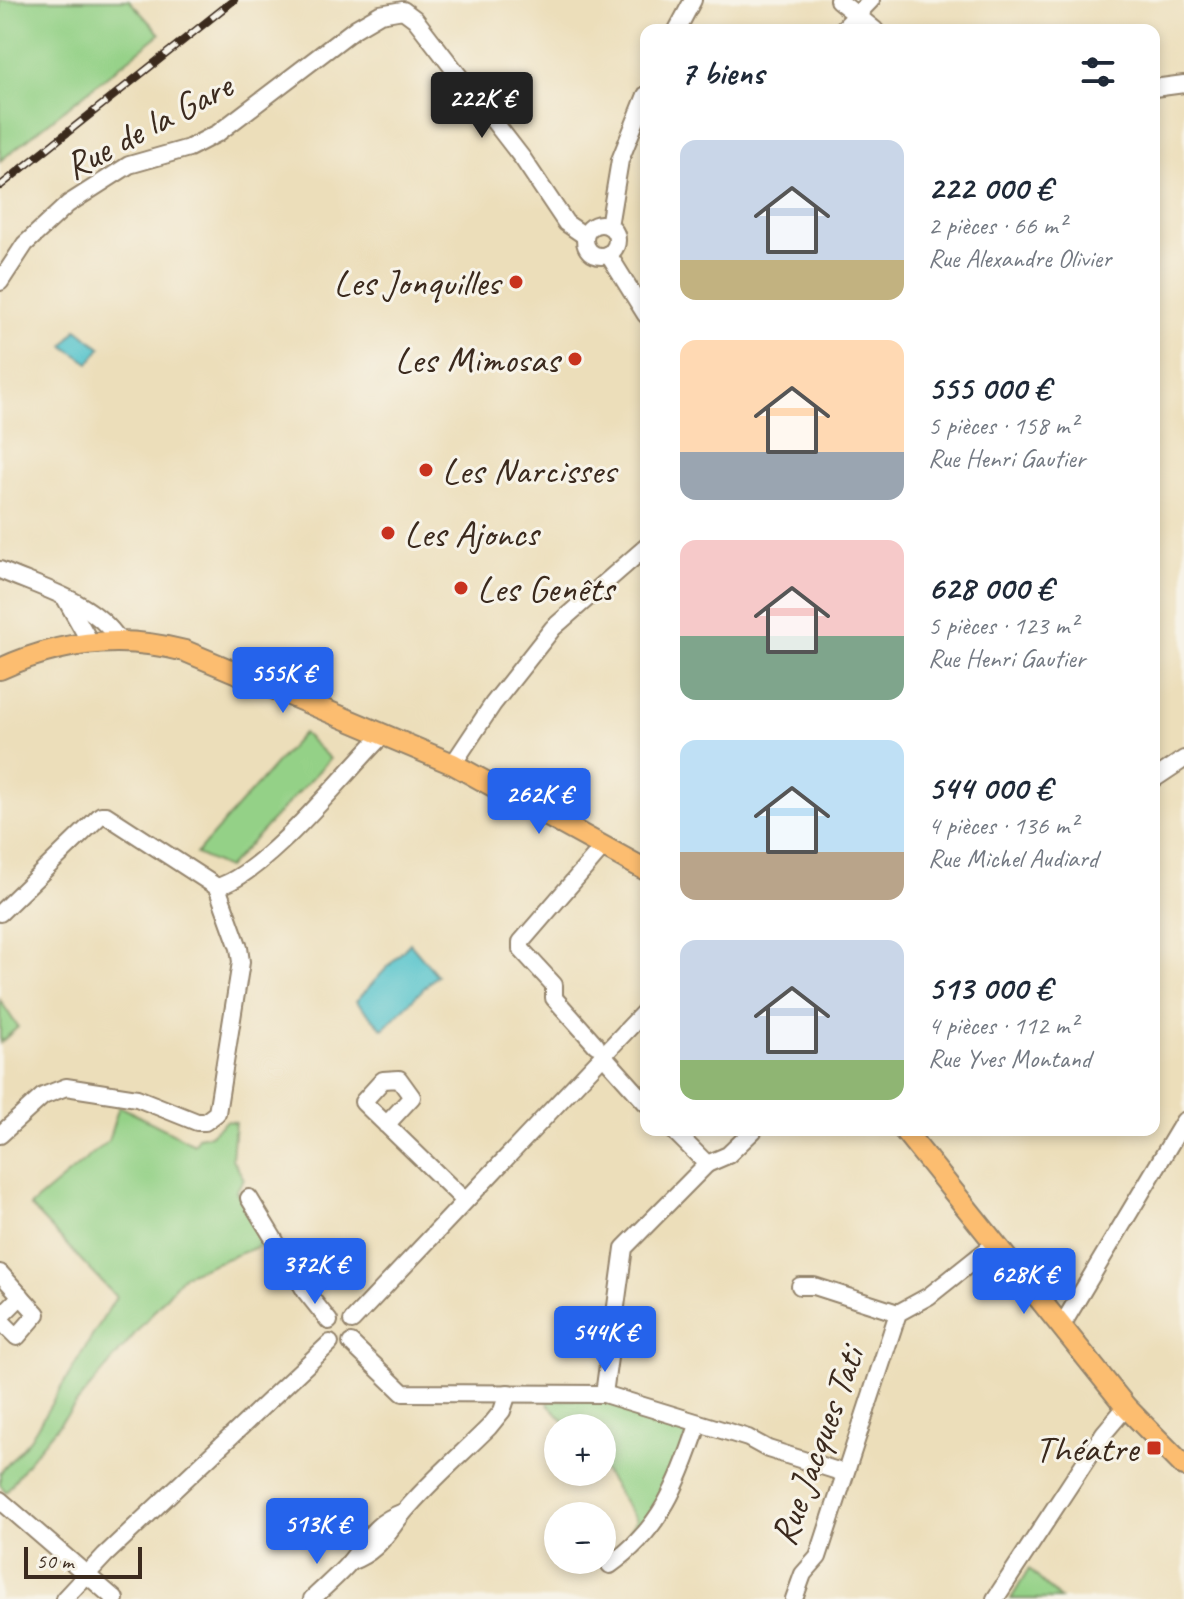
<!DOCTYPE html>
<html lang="fr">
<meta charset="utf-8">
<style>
:root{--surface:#fff;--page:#f2f2f3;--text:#1f2937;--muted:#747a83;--accent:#2563eb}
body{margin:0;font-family:Caveat,sans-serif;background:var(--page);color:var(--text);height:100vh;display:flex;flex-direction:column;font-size:30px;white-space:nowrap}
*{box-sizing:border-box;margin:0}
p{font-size:26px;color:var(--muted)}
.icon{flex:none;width:44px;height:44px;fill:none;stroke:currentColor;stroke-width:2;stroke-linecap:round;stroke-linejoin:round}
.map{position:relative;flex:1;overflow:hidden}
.sheet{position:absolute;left:640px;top:24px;width:520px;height:1112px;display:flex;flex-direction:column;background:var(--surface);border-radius:16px;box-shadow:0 4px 12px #0003}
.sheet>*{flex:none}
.controls{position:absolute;left:544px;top:1414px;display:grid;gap:16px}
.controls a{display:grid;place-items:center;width:72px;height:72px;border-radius:50%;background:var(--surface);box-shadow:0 4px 12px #0003;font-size:40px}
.scale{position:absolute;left:24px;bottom:20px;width:118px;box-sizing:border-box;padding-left:8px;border:4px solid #3b2a1e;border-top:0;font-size:22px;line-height:28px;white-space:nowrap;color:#3b2a1e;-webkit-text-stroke:6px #f7f3e8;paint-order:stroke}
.price{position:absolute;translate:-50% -68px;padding:0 18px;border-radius:8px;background:var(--accent);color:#fff;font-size:26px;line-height:52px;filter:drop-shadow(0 2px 4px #0008)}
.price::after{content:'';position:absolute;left:50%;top:48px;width:24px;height:18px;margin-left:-12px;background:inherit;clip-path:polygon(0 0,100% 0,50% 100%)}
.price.active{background:#222;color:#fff}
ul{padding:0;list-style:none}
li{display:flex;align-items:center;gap:24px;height:200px;padding:0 40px}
li span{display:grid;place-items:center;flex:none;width:224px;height:160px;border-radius:16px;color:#555}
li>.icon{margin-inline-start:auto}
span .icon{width:96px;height:96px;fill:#fffc;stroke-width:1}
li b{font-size:34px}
h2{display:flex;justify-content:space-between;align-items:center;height:96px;padding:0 40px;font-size:34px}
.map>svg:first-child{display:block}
.green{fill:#94d187;stroke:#687e52;stroke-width:2}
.water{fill:#57c4cc;stroke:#497775;stroke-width:2}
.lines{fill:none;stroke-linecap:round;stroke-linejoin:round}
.minor-casing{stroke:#94846c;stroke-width:20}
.major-casing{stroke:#94846c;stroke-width:24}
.minor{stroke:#fff;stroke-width:16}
.major{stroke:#fcbd6f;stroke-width:20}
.rail-casing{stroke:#3b2a1e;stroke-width:8}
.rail{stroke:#f7f3e8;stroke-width:5;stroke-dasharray:15;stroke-linecap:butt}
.poi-dot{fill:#c8321e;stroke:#f7f3e8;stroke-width:3}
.labels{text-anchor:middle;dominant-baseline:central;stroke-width:6;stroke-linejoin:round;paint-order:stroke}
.street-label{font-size:38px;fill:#3b2a1e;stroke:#f7f3e8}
.poi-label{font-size:38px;fill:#3b2a1e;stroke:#f7f3e8;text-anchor:end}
</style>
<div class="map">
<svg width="1184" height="1599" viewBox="0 0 1184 1599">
<rect width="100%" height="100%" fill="#f7f3e8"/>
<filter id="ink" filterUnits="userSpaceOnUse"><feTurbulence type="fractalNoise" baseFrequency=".0125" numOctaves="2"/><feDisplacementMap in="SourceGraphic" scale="16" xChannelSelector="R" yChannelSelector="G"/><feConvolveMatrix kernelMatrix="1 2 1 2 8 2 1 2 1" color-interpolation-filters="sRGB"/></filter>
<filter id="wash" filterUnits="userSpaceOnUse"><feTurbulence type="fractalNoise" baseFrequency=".006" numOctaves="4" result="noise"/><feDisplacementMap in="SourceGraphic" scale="32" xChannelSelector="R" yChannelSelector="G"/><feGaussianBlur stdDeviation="1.8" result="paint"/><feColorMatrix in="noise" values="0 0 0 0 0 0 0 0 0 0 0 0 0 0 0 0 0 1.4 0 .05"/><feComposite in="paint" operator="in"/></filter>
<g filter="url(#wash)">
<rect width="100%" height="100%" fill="#ecdeba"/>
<!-- green -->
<g class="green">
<polygon points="0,0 129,0 160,34 0,161"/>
<polygon points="303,733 330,759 227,868 196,854"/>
<polygon points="0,1000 18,1027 0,1043"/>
<polygon points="119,1106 194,1144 198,1137 210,1135 226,1121 235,1122 232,1159 244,1179 236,1191 265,1244 184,1275 34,1454 6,1492 0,1485 0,1473 30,1439 116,1297 30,1206 108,1141"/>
<path d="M598 1399 677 1424 687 1436C677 1468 654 1529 623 1542L636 1520 602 1468V1428H570L548 1404V1400Z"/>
<polygon points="1029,1569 1060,1599 1011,1599"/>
</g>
<!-- water -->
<g class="water">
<polygon points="77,329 101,348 89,363 64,346"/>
<polygon points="410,943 437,975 383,1029 356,1001"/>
</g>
</g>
<g filter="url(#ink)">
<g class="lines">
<!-- minor casing -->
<g class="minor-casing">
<g id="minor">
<polyline points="838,0 875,30"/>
<polyline points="677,30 693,0"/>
<polyline points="842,30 871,0"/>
<polyline points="1154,88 1184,84"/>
<circle cx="601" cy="240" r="16"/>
<polyline points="609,226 620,160 646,95"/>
<polyline points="608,254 646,315"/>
<polyline points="0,282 25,244 68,204 129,165 189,148 218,133 356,28 380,14 403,10 415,19 523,159 566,223 585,236"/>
<path d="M0 570C43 589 92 600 119 640"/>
<polyline points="65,598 90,642"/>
<polyline points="453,764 493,704 553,628 646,547"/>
<polyline points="1154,779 1184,759"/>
<polyline points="0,913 101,815 106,815 217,887"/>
<polyline points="596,1045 554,998 554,985 521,949 521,942 603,847"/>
<polyline points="602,1054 646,1103"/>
<polyline points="386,1125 412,1097 399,1079 383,1080 363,1102 463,1199"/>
<path d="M0 1135 43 1096 66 1087 137 1098 197 1122H205L217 1113 241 962 239 948 217 887C264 874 340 779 377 741L380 732"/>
<polyline points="707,1164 728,1155 754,1130"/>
<polyline points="249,1198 306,1292 329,1321"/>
<polyline points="0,1273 37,1314 17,1337 0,1320"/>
<polyline points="800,1286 814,1286 898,1313"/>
<polyline points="0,1317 21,1296"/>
<polyline points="352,1321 646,1010"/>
<polyline points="1061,1327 1184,1121"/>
<polyline points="351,1343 403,1393 604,1394 748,1438 768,1449 844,1473"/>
<polyline points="604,1394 624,1248 707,1164 673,1130"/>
<polyline points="0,1500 115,1599"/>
<path d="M350 1562C378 1552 385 1535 404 1512 429 1482 461 1455 489 1427L502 1411 508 1393"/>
<path d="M610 1565C661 1529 679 1482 698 1425"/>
<polyline points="64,1599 105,1555 330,1343"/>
<path d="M312 1599C324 1587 338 1576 349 1563 368 1540 372 1524 403 1512"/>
<polyline points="794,1599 803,1574 818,1557 898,1313 929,1296 993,1245"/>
<polyline points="995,1599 1104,1433 1126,1407"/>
</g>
</g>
<!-- major casing -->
<g class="major-casing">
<g id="major">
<path d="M0 669C60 641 121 634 185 651L453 764 646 870"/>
<polyline points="904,1130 1126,1407 1184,1466"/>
</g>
</g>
<!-- minor -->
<use href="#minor" class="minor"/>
<!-- major -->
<use href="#major" class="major"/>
<!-- rail casing -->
<g class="rail-casing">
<polyline id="rail" points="0,186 234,0"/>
</g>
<!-- rail -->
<use href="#rail" class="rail"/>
</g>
</g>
<!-- markers -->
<g class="poi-dot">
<circle cx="516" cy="282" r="8"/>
<circle cx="575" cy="359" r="8"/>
<circle cx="426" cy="470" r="8"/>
<circle cx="388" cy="533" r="8"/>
<circle cx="461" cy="588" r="8"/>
<rect x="1146" y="1440" width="16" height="16" rx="4"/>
</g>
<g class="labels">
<!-- street labels -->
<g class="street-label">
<text transform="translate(148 126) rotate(-28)">Rue de la Gare</text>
<text transform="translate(817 1446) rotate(-70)">Rue Jacques Tati</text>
</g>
<!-- poi labels -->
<g class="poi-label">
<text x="500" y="282">Les Jonquilles</text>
<text x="559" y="359">Les Mimosas</text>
<text x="442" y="470" text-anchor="start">Les Narcisses</text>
<text x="404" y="533" text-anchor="start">Les Ajoncs</text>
<text x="477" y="588" text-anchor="start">Les Genêts</text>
<text x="1138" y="1448">Théatre</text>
</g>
</g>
</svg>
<div class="controls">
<a>+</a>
<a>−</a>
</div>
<div class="scale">50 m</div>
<b class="price active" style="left:482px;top:140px">222K €</b>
<b class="price" style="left:283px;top:715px">555K €</b>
<b class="price" style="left:539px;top:836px">262K €</b>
<b class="price" style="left:315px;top:1306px">372K €</b>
<b class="price" style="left:1024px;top:1316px">628K €</b>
<b class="price" style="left:605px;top:1374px">544K €</b>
<b class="price" style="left:317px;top:1566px">513K €</b>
<section class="sheet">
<h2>7 biens<svg class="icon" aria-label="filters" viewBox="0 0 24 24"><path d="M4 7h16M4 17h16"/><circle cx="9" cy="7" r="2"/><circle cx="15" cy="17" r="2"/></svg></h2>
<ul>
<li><span style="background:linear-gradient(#c9d6e8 75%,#c2b280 0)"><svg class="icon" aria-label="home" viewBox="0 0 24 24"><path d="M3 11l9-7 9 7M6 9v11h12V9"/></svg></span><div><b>222 000 €</b><p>2 pièces · 66 m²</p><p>Rue Alexandre Olivier</p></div></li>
<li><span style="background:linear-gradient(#ffd9b3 70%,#9aa5b1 0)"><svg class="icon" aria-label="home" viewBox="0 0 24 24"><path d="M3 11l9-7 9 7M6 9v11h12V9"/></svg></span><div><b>555 000 €</b><p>5 pièces · 158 m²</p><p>Rue Henri Gautier</p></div></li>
<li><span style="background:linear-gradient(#f6c9c9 60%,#7fa58c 0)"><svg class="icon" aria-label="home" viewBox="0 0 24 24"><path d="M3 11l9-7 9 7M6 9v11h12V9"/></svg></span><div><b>628 000 €</b><p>5 pièces · 123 m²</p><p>Rue Henri Gautier</p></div></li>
<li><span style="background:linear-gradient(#bfe0f5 70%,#b9a48a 0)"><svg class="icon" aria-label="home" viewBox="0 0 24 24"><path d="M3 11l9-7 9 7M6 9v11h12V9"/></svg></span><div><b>544 000 €</b><p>4 pièces · 136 m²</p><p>Rue Michel Audiard</p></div></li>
<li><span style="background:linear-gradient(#c9d6e8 75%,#8fb573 0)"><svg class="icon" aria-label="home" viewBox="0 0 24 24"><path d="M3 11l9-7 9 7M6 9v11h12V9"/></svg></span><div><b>513 000 €</b><p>4 pièces · 112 m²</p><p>Rue Yves Montand</p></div></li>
</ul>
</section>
</div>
